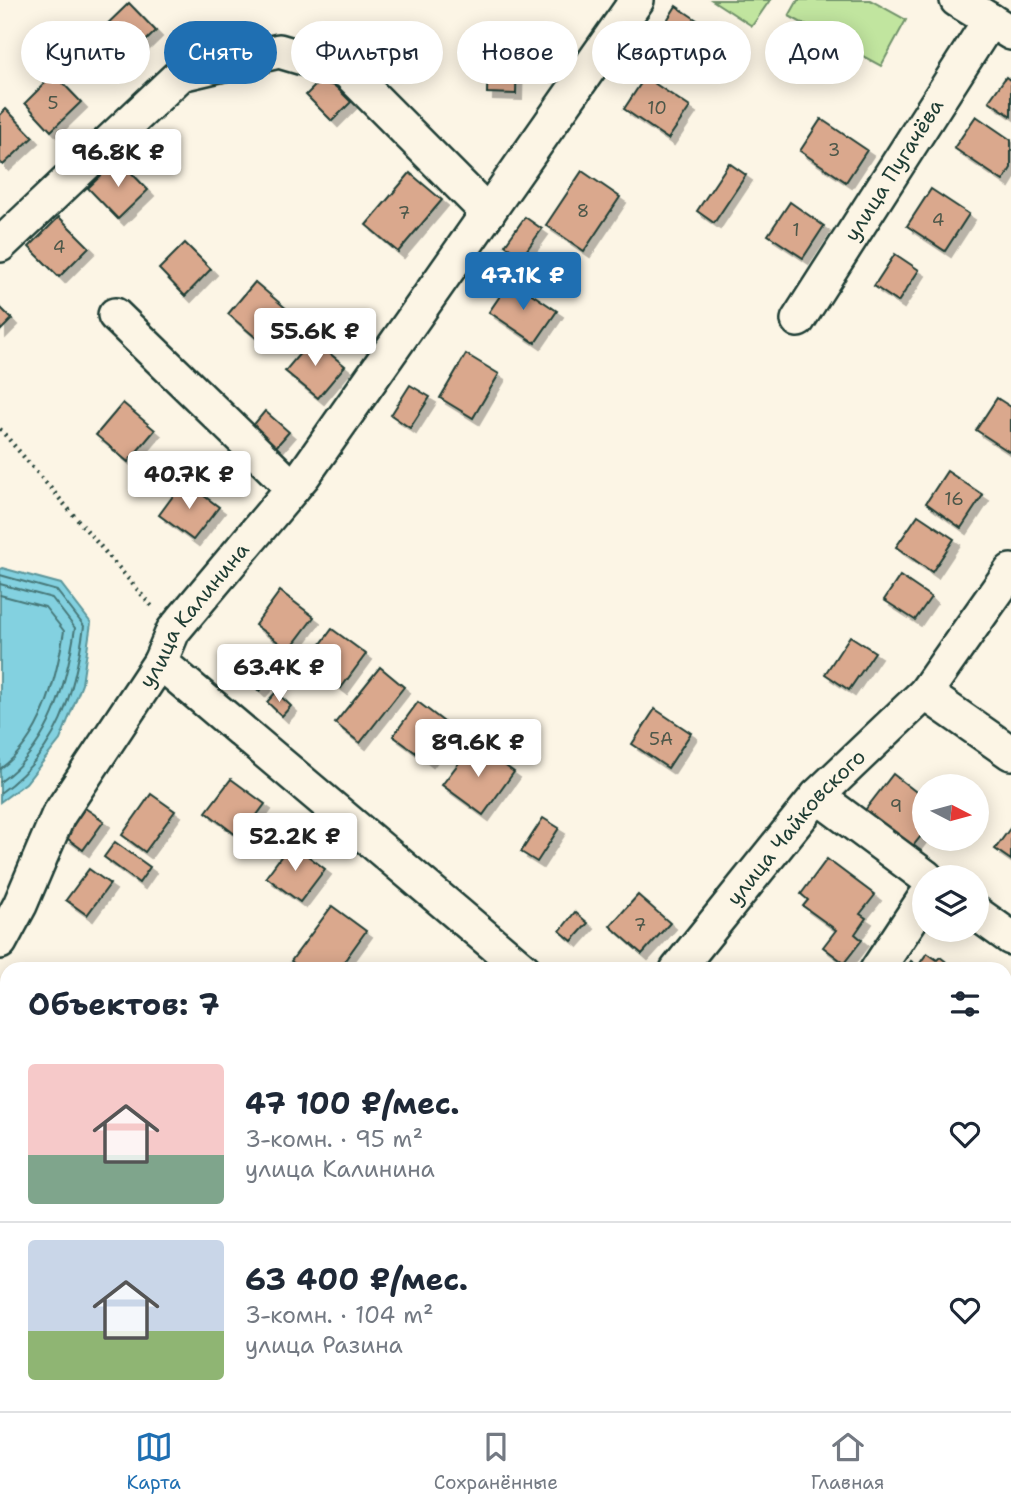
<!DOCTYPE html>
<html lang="ru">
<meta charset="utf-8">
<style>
:root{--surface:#fff;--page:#f6f6f7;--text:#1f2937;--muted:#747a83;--line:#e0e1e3;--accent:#1f6fb2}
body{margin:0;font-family:"Shantell Sans",sans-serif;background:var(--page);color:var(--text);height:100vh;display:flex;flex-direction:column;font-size:26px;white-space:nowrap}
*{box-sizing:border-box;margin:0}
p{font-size:23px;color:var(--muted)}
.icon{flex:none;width:38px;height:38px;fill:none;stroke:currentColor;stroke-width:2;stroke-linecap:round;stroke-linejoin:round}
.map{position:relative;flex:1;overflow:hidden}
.details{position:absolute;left:0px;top:962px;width:1012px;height:450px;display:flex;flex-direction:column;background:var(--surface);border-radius:21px 21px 0 0;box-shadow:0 4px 18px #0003}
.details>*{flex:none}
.top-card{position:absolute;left:21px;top:21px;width:970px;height:63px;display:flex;gap:14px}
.needle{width:46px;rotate:96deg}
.tools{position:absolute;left:912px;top:774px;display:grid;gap:14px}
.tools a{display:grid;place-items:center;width:77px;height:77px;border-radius:50%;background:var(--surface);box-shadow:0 4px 18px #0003;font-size:35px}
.price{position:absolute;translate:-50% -60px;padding:0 16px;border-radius:7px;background:#fff;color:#222;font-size:23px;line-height:46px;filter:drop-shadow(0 2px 4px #0008)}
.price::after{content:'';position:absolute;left:50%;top:42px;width:21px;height:16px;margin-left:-10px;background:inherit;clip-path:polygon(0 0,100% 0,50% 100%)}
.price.on{background:var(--accent);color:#fff}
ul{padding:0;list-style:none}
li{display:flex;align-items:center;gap:21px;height:175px;padding:0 28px}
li+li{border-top:2px solid var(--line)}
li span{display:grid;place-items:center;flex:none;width:196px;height:140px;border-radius:7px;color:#555}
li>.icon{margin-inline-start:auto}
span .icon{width:84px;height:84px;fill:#fffc;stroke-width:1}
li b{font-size:30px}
h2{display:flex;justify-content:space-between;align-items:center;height:84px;padding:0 28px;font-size:30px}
.chip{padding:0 24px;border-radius:32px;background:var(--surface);box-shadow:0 4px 18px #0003;font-size:24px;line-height:63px}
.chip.on{background:var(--accent);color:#fff}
.menu{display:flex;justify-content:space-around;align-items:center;height:98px;border-top:2px solid var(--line);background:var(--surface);font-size:19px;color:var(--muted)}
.menu a{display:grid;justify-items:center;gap:4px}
.menu .on{color:var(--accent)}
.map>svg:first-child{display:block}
.green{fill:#c1e59f;stroke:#70916a;stroke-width:2}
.water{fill:#83d1e0;stroke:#5b969b;stroke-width:2}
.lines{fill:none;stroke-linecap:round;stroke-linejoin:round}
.shore{stroke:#477879;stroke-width:2}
.building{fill:#daa88d;stroke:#1f3d34;stroke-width:2;filter:url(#shadow)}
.minor-casing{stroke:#1f3d34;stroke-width:38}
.path{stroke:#1f3d34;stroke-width:4.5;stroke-dasharray:2 5;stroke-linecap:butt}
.minor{stroke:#fcf5e5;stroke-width:33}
.labels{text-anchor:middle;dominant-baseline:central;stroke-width:7;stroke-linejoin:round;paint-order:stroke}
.number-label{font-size:18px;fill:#4e584a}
.street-label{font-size:21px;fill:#1f3d34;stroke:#fcf5e5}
</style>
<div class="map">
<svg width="1011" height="1411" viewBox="0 0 1011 1411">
<defs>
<filter id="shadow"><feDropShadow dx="6" dy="6" stdDeviation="0" flood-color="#0004"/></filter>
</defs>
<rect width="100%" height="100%" fill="#fcf5e5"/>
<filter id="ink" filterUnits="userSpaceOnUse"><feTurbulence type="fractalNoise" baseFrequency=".0143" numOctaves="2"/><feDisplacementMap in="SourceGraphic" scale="14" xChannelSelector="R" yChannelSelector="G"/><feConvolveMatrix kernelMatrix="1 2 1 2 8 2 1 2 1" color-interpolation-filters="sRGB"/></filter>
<g filter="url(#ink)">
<!-- green -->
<g class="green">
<polygon points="712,0 770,0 752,26"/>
<polygon points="798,0 870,0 906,20 881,66 789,16"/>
</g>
<!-- water -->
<polygon class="water" points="2,568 61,584 91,623 82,684 60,740 26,783 0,802 0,569"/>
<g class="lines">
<!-- shore -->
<g class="shore">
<path d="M0 575 57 591 84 626C74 695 59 751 0 793"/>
<path d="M0 584 52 598 75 628C66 687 50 746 0 782"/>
<path d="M0 595 45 607 64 631C56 680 42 739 0 769"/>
</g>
</g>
<!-- building -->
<g class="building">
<polygon points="129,3 156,31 126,60 99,32"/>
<polygon points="676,6 697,20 687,36 666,22"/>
<polygon points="488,54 517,55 516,94 487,93"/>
<polygon points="54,74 81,102 51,131 25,103"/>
<polygon points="325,76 351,102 332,121 306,95"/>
<polygon points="645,77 690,107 668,139 624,109"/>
<polygon points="1006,77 1011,81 1011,116 989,101"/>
<polygon points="6,109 33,137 3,165 0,162 0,115"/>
<polygon points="976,116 1011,140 1011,168 1003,181 954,148"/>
<polygon points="821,119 867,150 846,182 800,151"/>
<polygon points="118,159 148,190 118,219 88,188"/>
<polygon points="729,163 746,175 714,223 697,211"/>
<polygon points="582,171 620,197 584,251 546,225"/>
<polygon points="410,173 442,200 398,252 366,225"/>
<polygon points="931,189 969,214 945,251 907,226"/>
<polygon points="790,202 824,226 803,258 768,235"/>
<polygon points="59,217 89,247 59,277 29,247"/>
<polygon points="525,217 542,229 521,258 505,245"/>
<polygon points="185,243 211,269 185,296 159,269"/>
<polygon points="895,254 919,270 898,302 874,286"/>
<polygon points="511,280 557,311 535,343 489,312"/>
<polygon points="255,282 288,310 261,342 228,314"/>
<polygon points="0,307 12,319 0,331"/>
<polygon points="312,339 345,366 318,398 285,371"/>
<polygon points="466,354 499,374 473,418 440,398"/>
<polygon points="410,385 430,397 410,428 391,415"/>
<polygon points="997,398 1011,407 1011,453 976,430"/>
<polygon points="123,403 155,430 128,462 96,435"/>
<polygon points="265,411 289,432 275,448 251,428"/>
<polygon points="947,471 983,495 961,528 926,503"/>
<polygon points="184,481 219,507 193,540 159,515"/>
<polygon points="918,515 954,539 932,572 896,547"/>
<polygon points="900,576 931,597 915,620 884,600"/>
<polygon points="280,591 314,617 289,650 255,625"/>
<polygon points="332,629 366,654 341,688 307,663"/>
<polygon points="850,636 875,652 849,690 825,674"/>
<polygon points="263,659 276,672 259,691 245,678"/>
<polygon points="380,667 404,687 360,743 335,723"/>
<polygon points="276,692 291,706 282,716 267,702"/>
<polygon points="418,702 452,728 427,761 393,736"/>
<polygon points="655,709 691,733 668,768 632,744"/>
<polygon points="474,743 514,772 483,815 442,785"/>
<polygon points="893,774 924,798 924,832 909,851 862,814"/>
<polygon points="231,779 265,804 240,838 206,812"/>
<polygon points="151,794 175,811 145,852 122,835"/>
<polygon points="85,808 104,821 83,850 64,836"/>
<polygon points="543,818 559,828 537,862 521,852"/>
<polygon points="1011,827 1011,860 995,849"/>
<polygon points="115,842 150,867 139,883 104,857"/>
<polygon points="291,843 325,869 300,902 266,877"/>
<polygon points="827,859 875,895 860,914 866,918 855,934 862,940 844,963 823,947 836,930 803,906 808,900 801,894"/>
<polygon points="89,869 110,884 87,915 66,900"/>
<polygon points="638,895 670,923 642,954 610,926"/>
<polygon points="332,906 366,931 338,970 302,970 291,961"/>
<polygon points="575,912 588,923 572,941 560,931"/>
<polygon points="927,953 937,960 940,957 957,970 905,970 911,961 918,966"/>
<polygon points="0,1088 7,1092 7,1125 0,1121"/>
<polygon points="1004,1171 1011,1176 1011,1224 1005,1233"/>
<polygon points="0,1351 7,1357 7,1379 0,1387"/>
<polygon points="1007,1351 1011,1354 1011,1411 977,1411 970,1405 1004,1405 1004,1355"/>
<polygon points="39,1405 91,1405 98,1411 34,1411"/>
</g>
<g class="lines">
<!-- minor casing -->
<g class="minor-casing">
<g id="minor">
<polyline points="957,0 1011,33"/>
<polyline points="0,245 181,74 279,51 347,71 488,213"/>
<polyline points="115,315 293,488"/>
<path id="s1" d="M798 320 990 20"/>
<polyline points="160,662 524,970"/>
<polyline points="925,693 1011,753"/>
<polyline points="817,796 926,877"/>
<polyline points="976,913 1011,938"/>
<path id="s2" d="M0 942 20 905 58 816 160 662 173 631 303 476 637 0"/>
<path id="s3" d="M677 970 817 796 925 693 1011 571"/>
<polyline points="877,970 924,899"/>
<polyline points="0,1204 7,1211"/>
<polyline points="1004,1280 1011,1271"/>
<polyline points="213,1405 219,1411"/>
<polyline points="904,1405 912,1411"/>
<polyline points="359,1411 363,1405"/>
</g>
</g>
<!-- path -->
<polyline class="path" points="0,429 154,609"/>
<!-- minor -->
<use href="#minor" class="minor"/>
</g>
</g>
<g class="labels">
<!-- number labels -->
<g class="number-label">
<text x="53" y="103">5</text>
<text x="657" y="108">10</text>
<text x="834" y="150">3</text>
<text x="583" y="211">8</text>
<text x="404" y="213">7</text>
<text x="938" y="220">4</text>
<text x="796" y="230">1</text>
<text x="59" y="247">4</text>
<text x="954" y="499">16</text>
<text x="661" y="739">5А</text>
<text x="896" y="806">9</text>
<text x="640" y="925">7</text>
</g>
<!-- street labels -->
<g class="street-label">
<text stroke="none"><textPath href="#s1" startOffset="178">улица Пугачёва</textPath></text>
<text stroke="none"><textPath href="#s2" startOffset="382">улица Калинина</textPath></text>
<text stroke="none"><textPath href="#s3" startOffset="186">улица Чайковского</textPath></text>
</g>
</g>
</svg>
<div class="tools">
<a><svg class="needle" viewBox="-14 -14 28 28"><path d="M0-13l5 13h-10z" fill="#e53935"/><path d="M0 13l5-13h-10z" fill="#747a83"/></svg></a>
<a><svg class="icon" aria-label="layers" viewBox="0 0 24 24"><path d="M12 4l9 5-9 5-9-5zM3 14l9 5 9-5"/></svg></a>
</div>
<b class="price" style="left:118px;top:189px">96.8K ₽</b>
<b class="price on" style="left:523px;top:312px">47.1K ₽</b>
<b class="price" style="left:315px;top:368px">55.6K ₽</b>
<b class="price" style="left:189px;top:511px">40.7K ₽</b>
<b class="price" style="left:279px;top:704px">63.4K ₽</b>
<b class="price" style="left:478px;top:779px">89.6K ₽</b>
<b class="price" style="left:295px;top:873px">52.2K ₽</b>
<div class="top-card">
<a class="chip">Купить</a>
<a class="chip on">Снять</a>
<a class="chip">Фильтры</a>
<a class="chip">Новое</a>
<a class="chip">Квартира</a>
<a class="chip">Дом</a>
</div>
<section class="details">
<h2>Объектов: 7<svg class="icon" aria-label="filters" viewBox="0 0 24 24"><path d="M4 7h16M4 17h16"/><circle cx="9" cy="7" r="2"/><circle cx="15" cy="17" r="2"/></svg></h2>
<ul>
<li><span style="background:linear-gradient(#f6c9c9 65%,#7fa58c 0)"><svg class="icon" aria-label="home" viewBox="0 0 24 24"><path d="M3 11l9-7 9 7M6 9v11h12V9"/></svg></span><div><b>47 100 ₽/мес.</b><p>3-комн. · 95 m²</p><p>улица Калинина</p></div><svg class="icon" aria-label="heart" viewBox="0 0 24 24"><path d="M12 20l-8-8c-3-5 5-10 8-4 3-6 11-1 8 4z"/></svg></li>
<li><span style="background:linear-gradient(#c9d6e8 65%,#8fb573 0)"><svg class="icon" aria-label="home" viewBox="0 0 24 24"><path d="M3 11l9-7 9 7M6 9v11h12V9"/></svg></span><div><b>63 400 ₽/мес.</b><p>3-комн. · 104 m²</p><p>улица Разина</p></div><svg class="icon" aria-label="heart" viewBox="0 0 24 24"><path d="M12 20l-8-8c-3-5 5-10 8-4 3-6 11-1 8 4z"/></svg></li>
</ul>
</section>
</div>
<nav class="menu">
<a class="on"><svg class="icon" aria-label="map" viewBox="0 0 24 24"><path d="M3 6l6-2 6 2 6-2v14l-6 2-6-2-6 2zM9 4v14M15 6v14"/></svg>Карта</a>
<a><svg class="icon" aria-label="saved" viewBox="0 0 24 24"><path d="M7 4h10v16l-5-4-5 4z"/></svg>Сохранённые</a>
<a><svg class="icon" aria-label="home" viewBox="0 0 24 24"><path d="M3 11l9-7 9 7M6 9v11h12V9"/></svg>Главная</a>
</nav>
